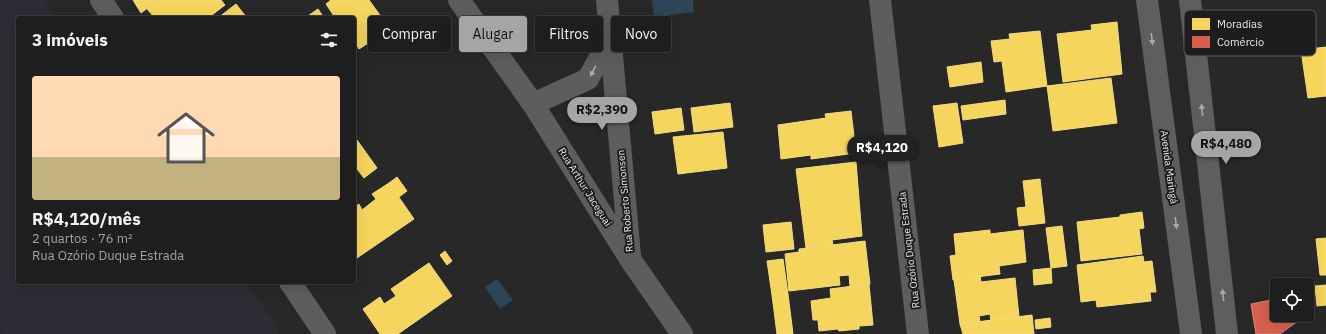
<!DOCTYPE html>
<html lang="pt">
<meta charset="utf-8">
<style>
:root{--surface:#1e1e1f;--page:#2b2b2c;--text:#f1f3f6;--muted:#a1a2a4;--line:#3c3c3d;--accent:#a5a5a6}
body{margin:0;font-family:"IBM Plex Sans",sans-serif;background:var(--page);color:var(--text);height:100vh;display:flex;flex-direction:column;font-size:15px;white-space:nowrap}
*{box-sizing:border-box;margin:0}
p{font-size:13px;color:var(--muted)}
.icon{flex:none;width:22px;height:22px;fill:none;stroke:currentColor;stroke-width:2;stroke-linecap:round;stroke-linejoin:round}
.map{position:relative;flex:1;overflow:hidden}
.drawer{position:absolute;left:16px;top:16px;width:340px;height:268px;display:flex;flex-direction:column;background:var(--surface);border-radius:4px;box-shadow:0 4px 16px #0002,0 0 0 1px var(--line)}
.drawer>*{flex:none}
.guide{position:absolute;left:368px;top:16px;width:380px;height:36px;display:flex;gap:8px}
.controls{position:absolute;left:1270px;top:278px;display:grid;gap:8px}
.controls a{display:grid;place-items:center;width:44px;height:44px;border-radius:4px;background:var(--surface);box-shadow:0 4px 16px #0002,0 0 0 1px var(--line);font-size:20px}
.price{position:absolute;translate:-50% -34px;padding:0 9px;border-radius:14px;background:var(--accent);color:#111;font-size:13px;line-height:26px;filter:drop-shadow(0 1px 2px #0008)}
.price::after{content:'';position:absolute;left:50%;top:24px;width:12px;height:9px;margin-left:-6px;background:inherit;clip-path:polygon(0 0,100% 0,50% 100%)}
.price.on{background:#222;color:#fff}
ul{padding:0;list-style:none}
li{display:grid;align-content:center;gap:8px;height:212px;padding:0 16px}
li span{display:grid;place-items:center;height:124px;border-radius:4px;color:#555}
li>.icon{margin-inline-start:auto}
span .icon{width:72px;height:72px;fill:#fffc;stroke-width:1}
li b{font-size:17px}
h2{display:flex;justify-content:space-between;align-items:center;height:48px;padding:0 16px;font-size:17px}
.chip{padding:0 14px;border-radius:4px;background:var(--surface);box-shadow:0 4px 16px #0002,0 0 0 1px var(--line);font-size:14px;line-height:36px}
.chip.on{background:var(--accent);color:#111}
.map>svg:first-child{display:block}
.built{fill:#2d2c34}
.water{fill:#2d4556}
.homes{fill:#f6d55c;stroke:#f2db87}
.shops{fill:#d6604d;stroke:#db897c}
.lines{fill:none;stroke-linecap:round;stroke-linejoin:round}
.minor{stroke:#5d5e5c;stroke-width:22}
.major{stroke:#5e5f5d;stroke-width:22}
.oneway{fill:#aaaaab}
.oneway2{fill:#a9aaaa}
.labels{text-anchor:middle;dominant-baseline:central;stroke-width:4;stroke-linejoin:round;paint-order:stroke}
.street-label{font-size:10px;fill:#e8e8ea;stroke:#1d1d20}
.key{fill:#1d1d20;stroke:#5a5a5d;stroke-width:1}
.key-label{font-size:11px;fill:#e8e8ea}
</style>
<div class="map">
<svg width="1326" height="334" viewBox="0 0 1326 334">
<rect width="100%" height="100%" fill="#282829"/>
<!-- built -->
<polygon class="built" points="0,0 45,0 56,18 18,18 18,282 244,282 275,322 278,334 3,334 0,330"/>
<!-- water -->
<g class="water">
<polygon points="652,0 693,0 694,12 654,17"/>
<polygon points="497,279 513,300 500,309 485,287"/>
</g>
<!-- homes -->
<g class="homes">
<polygon points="133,0 158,0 141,13"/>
<polygon points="159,0 221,0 225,5 208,18 155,18 147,9"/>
<polygon points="331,0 369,0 390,29 359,49 357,45 354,47 354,18 331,18 334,16 326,4"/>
<polygon points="236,4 247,18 218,18"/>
<polygon points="318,9 324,18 305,18"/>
<polygon points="1117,22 1122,74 1063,82 1057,34 1092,30 1091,25"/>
<polygon points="1040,31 1047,86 1006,92 1002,61 994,62 991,41 1010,39 1009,34"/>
<polygon points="1326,47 1326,96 1308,98 1301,50"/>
<polygon points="981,62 983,82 950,87 947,67"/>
<polygon points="1111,78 1117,123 1053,131 1047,86"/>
<polygon points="1005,100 1006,114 963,120 961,106"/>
<polygon points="730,103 733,127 694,132 691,108"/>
<polygon points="957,103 963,143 939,147 933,106"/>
<polygon points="681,108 684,130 655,134 652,112"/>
<polygon points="851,111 856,153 811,159 811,155 781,159 778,125 826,118 825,114"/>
<polygon points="723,132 727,168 678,174 673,137"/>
<polygon points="357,140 377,168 364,178 354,165 354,143"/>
<polygon points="856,162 862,236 832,240 833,245 806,248 796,169"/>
<polygon points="397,177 407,191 399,197 389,183"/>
<polygon points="1040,179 1045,223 1019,226 1017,208 1026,207 1023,181"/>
<polygon points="389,183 414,219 354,260 354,208 359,204 362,210 376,199 372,194"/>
<polygon points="1142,212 1144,228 1139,229 1142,254 1081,261 1077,222 1120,217 1120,215"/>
<polygon points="791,222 794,249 766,252 763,225"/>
<polygon points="1062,226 1067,266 1051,268 1046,228"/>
<polygon points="990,230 990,234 1023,230 1026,262 999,266 1000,274 953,280 950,256 956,255 954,234"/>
<polygon points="1326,238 1326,275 1320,275 1316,239"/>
<polygon points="865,241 870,284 850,286 849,275 839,276 840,285 789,291 785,254 799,252 799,249"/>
<polygon points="445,251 452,261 447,265 440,255"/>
<polygon points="1143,256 1144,262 1152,261 1156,292 1150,292 1151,301 1097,307 1096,300 1081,302 1077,265"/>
<polygon points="783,259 788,294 772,295 767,261"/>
<polygon points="429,263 452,296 398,334 380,334 363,309 380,297 384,304 396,296 391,289"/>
<polygon points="1051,268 1052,283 1034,285 1033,270"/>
<polygon points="980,276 981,282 1015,278 1019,317 991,321 990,314 979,316 980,322 960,324 954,280"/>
<polygon points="869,284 873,325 859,326 859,329 839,331 838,329 819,331 818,320 813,320 811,301 831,298 830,289"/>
<polygon points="1326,285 1326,305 1317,306 1315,286"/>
<polygon points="788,294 793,334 777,334 772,295"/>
<polygon points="1032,315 1034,334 963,334 960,324"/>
<polygon points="1050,318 1051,327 1036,329 1035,320"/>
</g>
<!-- shops -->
<polygon class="shops" points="1277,299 1277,315 1298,315 1298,321 1280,334 1256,334 1251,304"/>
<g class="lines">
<!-- minor -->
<g class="minor">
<polyline points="101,0 113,18"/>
<polyline points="459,0 533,104 630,259 682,334"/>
<polyline points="607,0 630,256"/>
<polyline points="880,0 918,334"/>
<polyline points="533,104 588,79 611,37"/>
<polyline points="290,282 325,334"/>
</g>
<!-- major -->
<g class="major">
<polyline points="1147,0 1191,334"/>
<polyline points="1190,0 1227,334"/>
</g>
</g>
<!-- one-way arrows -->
<defs><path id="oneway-solid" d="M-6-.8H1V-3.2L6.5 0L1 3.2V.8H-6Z"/></defs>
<g class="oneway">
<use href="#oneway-solid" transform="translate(1152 39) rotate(82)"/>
<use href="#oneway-solid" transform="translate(1202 110) rotate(-96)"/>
<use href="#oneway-solid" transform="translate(1176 223) rotate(82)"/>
<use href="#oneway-solid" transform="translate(1223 295) rotate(-96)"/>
</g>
<use class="oneway2" href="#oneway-solid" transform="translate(593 71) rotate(118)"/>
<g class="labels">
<!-- street labels -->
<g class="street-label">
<text transform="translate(1169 167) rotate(82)">Avenida Maringá</text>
<text transform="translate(585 187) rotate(58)">Rua Arthur Jaceguai</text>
<text transform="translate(625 201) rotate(-95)">Rua Roberto Simonsen</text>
<text transform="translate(909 250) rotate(-97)">Rua Ozório Duque Estrada</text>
</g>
</g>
<!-- legend -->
<rect x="1184" y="10" width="132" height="46" rx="6" class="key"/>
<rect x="1192" y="18" width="18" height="12" fill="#f6d55c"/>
<rect x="1192" y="36" width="18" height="12" fill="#d6604d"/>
<g class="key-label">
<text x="1217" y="28">Moradias</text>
<text x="1217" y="46">Comércio</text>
</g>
</svg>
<div class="controls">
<a><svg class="icon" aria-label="locate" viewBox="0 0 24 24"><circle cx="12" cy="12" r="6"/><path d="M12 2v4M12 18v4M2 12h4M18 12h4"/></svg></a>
</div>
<b class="price" style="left:602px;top:131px">R$2,390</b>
<b class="price" style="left:1226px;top:165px">R$4,480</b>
<b class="price on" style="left:882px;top:169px">R$4,120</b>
<div class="guide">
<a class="chip">Comprar</a>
<a class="chip on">Alugar</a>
<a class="chip">Filtros</a>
<a class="chip">Novo</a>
</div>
<section class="drawer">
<h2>3 imóveis<svg class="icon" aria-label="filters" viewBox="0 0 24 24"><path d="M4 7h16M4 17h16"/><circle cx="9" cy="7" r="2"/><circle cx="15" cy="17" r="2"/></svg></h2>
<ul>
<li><span style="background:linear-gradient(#ffd9b3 65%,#c2b280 0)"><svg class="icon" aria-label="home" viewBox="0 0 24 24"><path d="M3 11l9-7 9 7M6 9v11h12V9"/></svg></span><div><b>R$4,120/mês</b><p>2 quartos · 76 m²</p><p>Rua Ozório Duque Estrada</p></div></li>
</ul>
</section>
</div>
